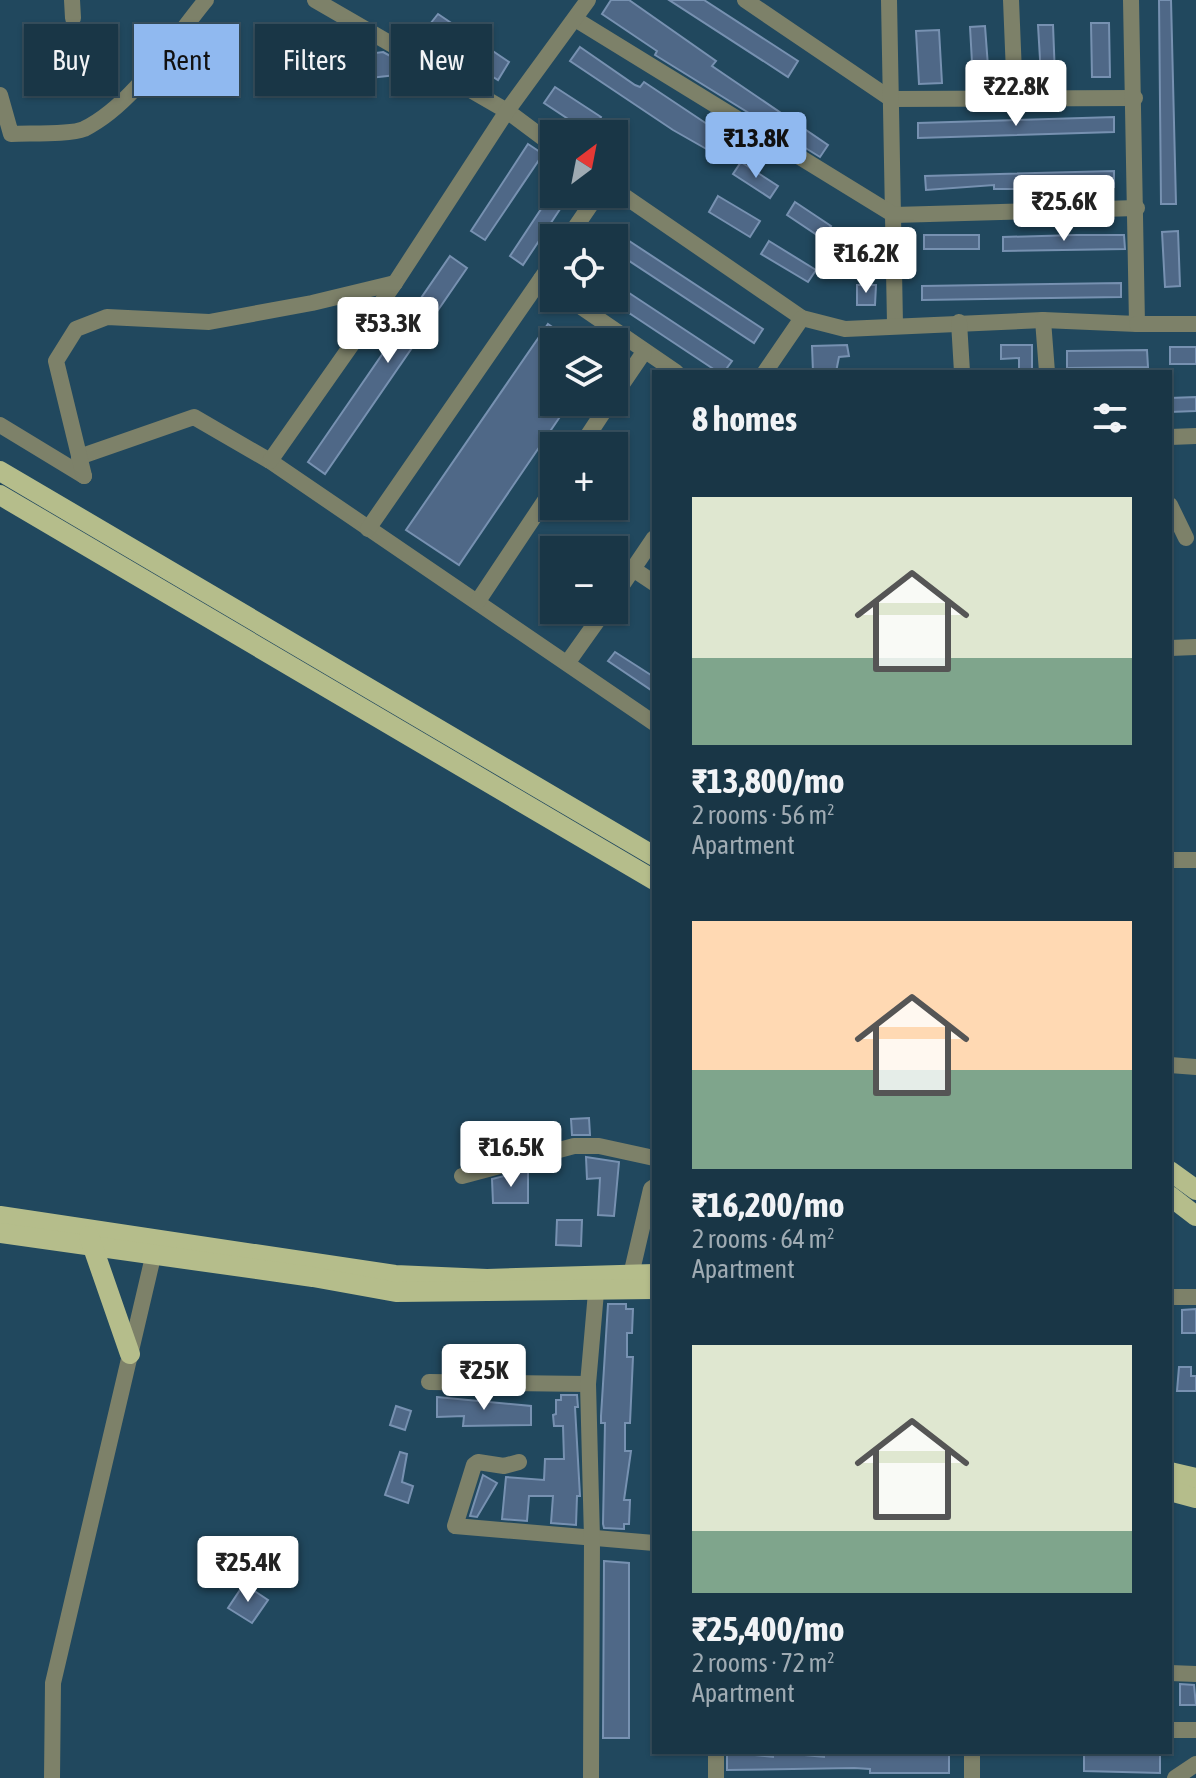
<!DOCTYPE html>
<meta charset="utf-8">
<style>
:root{--surface:#193646;--page:#264151;--text:#f1f3f6;--muted:#9fabb3;--line:#37505f;--accent:#90b9f0}
body{margin:0;font-family:"Asap Condensed",sans-serif;background:var(--page);color:var(--text);height:100vh;display:flex;flex-direction:column;font-size:30px;white-space:nowrap}
*{box-sizing:border-box;margin:0}
p{font-size:26px;color:var(--muted)}
.icon{flex:none;width:44px;height:44px;fill:none;stroke:currentColor;stroke-width:2;stroke-linecap:round;stroke-linejoin:round}
.map{position:relative;flex:1;overflow:hidden}
.drawer{position:absolute;left:652px;top:370px;width:520px;height:1384px;display:flex;flex-direction:column;background:var(--surface);border-radius:0px;box-shadow:0 2px 6px #0004,0 0 0 2px var(--line)}
.drawer>*{flex:none}
.guide{position:absolute;left:24px;top:24px;width:508px;height:72px;display:flex;gap:16px}
.needle{width:52px;rotate:32deg}
.buttons{position:absolute;left:540px;top:120px;display:grid;gap:16px}
.buttons a{display:grid;place-items:center;width:88px;height:88px;border-radius:0px;background:var(--surface);box-shadow:0 2px 6px #0004,0 0 0 2px var(--line);font-size:40px}
.price{position:absolute;translate:-50% -68px;padding:0 18px;border-radius:8px;background:#fff;color:#222;font-size:26px;line-height:52px;filter:drop-shadow(0 2px 4px #0008)}
.price::after{content:'';position:absolute;left:50%;top:48px;width:24px;height:18px;margin-left:-12px;background:inherit;clip-path:polygon(0 0,100% 0,50% 100%)}
.price.selected{background:var(--accent);color:#111}
ul{padding:0;list-style:none}
li{display:grid;align-content:center;gap:16px;height:424px;padding:0 40px}
li span{display:grid;place-items:center;height:248px;border-radius:0px;color:#555}
li>.icon{margin-inline-start:auto}
span .icon{width:144px;height:144px;fill:#fffc;stroke-width:1}
li b{font-size:34px}
h2{display:flex;justify-content:space-between;align-items:center;height:96px;padding:0 40px;font-size:34px}
.pill{padding:0 28px;border-radius:0px;background:var(--surface);box-shadow:0 2px 6px #0004,0 0 0 2px var(--line);font-size:28px;line-height:72px}
.pill.selected{background:var(--accent);color:#111}
.map>svg:first-child{display:block}
.building{fill:#4f6887;stroke:#7791b1;stroke-width:2}
.lines{fill:none;stroke-linecap:round;stroke-linejoin:round}
.minor{stroke:#7d8169;stroke-width:16}
.major{stroke:#b5bd8b;stroke-width:20}
</style>
<div class="map">
<svg width="1196" height="1778" viewBox="0 0 1196 1778">
<rect width="100%" height="100%" fill="#21485e"/>
<!-- building -->
<g class="building">
<polygon points="611,0 629,0 716,61 712,66 828,145 820,157 655,55 657,51 602,14"/>
<polygon points="669,0 704,0 798,61 788,77"/>
<polygon points="1159,0 1171,0 1176,204 1161,204"/>
<polygon points="438,14 509,62 498,80 423,33"/>
<polygon points="1091,23 1109,23 1110,77 1092,77"/>
<polygon points="1038,25 1053,25 1055,76 1041,76"/>
<polygon points="985,26 989,80 973,80 970,27"/>
<polygon points="939,30 942,83 919,84 916,31"/>
<polygon points="580,47 635,85 640,87 644,82 734,142 724,159 673,130 570,61"/>
<polygon points="383,52 394,58 396,75 370,78 367,54"/>
<polygon points="555,87 601,117 591,134 544,103"/>
<polygon points="1114,117 1114,132 918,138 918,123"/>
<polygon points="528,144 543,154 485,240 471,231"/>
<polygon points="741,162 778,186 770,198 733,174"/>
<polygon points="1114,171 1114,187 1061,189 994,189 994,185 926,190 925,176"/>
<polygon points="551,194 570,194 523,265 510,256"/>
<polygon points="718,196 760,221 750,237 709,212"/>
<polygon points="795,202 831,226 823,239 787,215"/>
<polygon points="614,231 763,329 754,343 614,251"/>
<polygon points="1178,231 1180,286 1165,287 1162,232"/>
<rect x="924" y="235" width="55" height="14"/>
<polygon points="1076,235 1124,235 1125,249 1003,251 1003,237"/>
<polygon points="769,241 816,270 808,282 761,254"/>
<polygon points="450,256 467,268 325,474 308,462"/>
<polygon points="614,283 732,361 724,372 718,372 614,303"/>
<polygon points="1121,283 1121,297 922,300 922,286"/>
<polygon points="857,285 876,285 875,305 857,305"/>
<polygon points="548,324 574,342 554,342 554,402 570,402 459,565 406,530"/>
<polygon points="847,345 849,356 839,357 836,372 813,372 812,346"/>
<polygon points="1001,345 1032,345 1032,372 1019,372 1019,358 1001,359"/>
<rect x="1170" y="347" width="26" height="17"/>
<polygon points="1147,350 1148,367 1067,368 1067,351"/>
<polygon points="1196,397 1196,411 1170,412 1170,398"/>
<polygon points="615,652 654,677 654,692 608,661"/>
<polygon points="589,1118 590,1135 572,1135 571,1119"/>
<polygon points="586,1157 619,1162 614,1216 598,1215 600,1178 587,1179"/>
<polygon points="528,1170 528,1203 493,1203 492,1179"/>
<polygon points="557,1220 582,1220 581,1246 556,1245"/>
<polygon points="608,1304 626,1304 626,1309 633,1309 632,1333 627,1333 627,1357 633,1357 630,1423 625,1423 625,1451 631,1451 624,1500 630,1500 629,1524 624,1524 624,1529 604,1528 603,1524 605,1423 601,1423 601,1416"/>
<polygon points="1196,1309 1196,1333 1182,1333 1182,1310"/>
<polygon points="1179,1367 1191,1367 1191,1376 1196,1376 1196,1391 1177,1391"/>
<polygon points="561,1395 577,1395 578,1407 575,1407 580,1496 577,1496 576,1525 551,1523 553,1496 529,1496 527,1521 502,1519 506,1477 544,1480 545,1459 564,1459 563,1426 554,1426 553,1415 556,1414 556,1400 561,1400"/>
<polygon points="437,1397 531,1406 531,1425 463,1426 464,1416 437,1417"/>
<polygon points="396,1406 411,1411 405,1430 390,1425"/>
<polygon points="400,1452 407,1454 402,1482 413,1486 408,1503 385,1495"/>
<polygon points="483,1475 497,1483 477,1517 470,1516"/>
<polygon points="604,1561 629,1563 629,1738 603,1738"/>
<polygon points="244,1584 268,1600 252,1623 228,1608"/>
<polygon points="1180,1684 1194,1685 1196,1705 1180,1705"/>
<polygon points="727,1752 773,1757 773,1752 824,1757 824,1752 949,1752 949,1773 870,1773 870,1769 854,1768 727,1770"/>
<polygon points="1084,1752 1160,1752 1160,1773 1084,1771"/>
</g>
<g class="lines">
<!-- minor -->
<g class="minor">
<polyline points="72,0 73,18"/>
<polyline points="315,0 507,111 554,146"/>
<polyline points="745,0 891,99 1135,98"/>
<polyline points="889,0 895,324"/>
<polyline points="1011,0 1015,98"/>
<polyline points="575,19 894,215 1137,208"/>
<path d="M0 95 11 134C28 133 70 135 84 129 134 104 172 41 206 0"/>
<polyline points="614,189 802,318 845,329 1043,320 1137,324 1131,0"/>
<polyline points="568,238 598,194"/>
<polyline points="541,279 554,288"/>
<polyline points="568,298 676,372"/>
<polyline points="1043,320 1047,372"/>
<polyline points="959,322 962,372"/>
<polyline points="1137,324 1196,324"/>
<polyline points="765,372 802,318"/>
<polyline points="614,396 644,352"/>
<polyline points="0,425 84,476"/>
<polyline points="1170,437 1196,436"/>
<polyline points="581,446 610,402"/>
<polyline points="79,457 194,417 270,461 654,723"/>
<polyline points="270,461 395,283 507,111 588,0"/>
<polyline points="84,476 56,361 76,329 107,317 209,322 312,303 395,283"/>
<polyline points="1170,505 1186,538"/>
<polyline points="368,529 554,260"/>
<polyline points="633,569 654,583"/>
<polyline points="614,597 654,538"/>
<polyline points="478,601 554,487"/>
<polyline points="1170,648 1196,647"/>
<polyline points="568,662 605,610"/>
<polyline points="1170,860 1196,860"/>
<polyline points="1170,1065 1196,1067"/>
<polyline points="462,1176 574,1146 599,1146 654,1158"/>
<polyline points="631,1275 651,1189 654,1187"/>
<polyline points="1170,1297 1196,1297"/>
<polyline points="429,1382 588,1384"/>
<polyline points="519,1462 504,1466 478,1462 474,1465 455,1526 654,1543"/>
<polyline points="1170,1673 1196,1674"/>
<polyline points="1170,1730 1196,1730"/>
<polyline points="716,1752 716,1778"/>
<polyline points="52,1778 53,1683 156,1244"/>
<polyline points="591,1778 592,1538 588,1384 596,1292"/>
<polyline points="972,1778 972,1752"/>
<polyline points="1175,1778 1196,1764"/>
</g>
<!-- major -->
<g class="major">
<polyline points="0,471 654,856"/>
<polyline points="0,495 654,880"/>
<polyline points="1170,1171 1196,1190"/>
<polyline points="1170,1196 1196,1216"/>
<polyline points="0,1216 395,1275 487,1279 654,1274"/>
<polyline points="0,1233 313,1277 396,1292 654,1289"/>
<polyline points="89,1236 130,1354"/>
<polyline points="1170,1472 1196,1478"/>
<polyline points="1170,1491 1196,1498"/>
</g>
</g>
</svg>
<div class="buttons">
<a><svg class="needle" viewBox="-14 -14 28 28"><path d="M0-13l5 13h-10z" fill="#e53935"/><path d="M0 13l5-13h-10z" fill="#9fabb3"/></svg></a>
<a><svg class="icon" aria-label="locate" viewBox="0 0 24 24"><circle cx="12" cy="12" r="6"/><path d="M12 2v4M12 18v4M2 12h4M18 12h4"/></svg></a>
<a><svg class="icon" aria-label="layers" viewBox="0 0 24 24"><path d="M12 4l9 5-9 5-9-5zM3 14l9 5 9-5"/></svg></a>
<a>+</a>
<a>−</a>
</div>
<b class="price" style="left:1016px;top:128px">₹22.8K</b>
<b class="price selected" style="left:756px;top:180px">₹13.8K</b>
<b class="price" style="left:1064px;top:243px">₹25.6K</b>
<b class="price" style="left:866px;top:295px">₹16.2K</b>
<b class="price" style="left:388px;top:365px">₹53.3K</b>
<b class="price" style="left:511px;top:1189px">₹16.5K</b>
<b class="price" style="left:484px;top:1412px">₹25K</b>
<b class="price" style="left:248px;top:1604px">₹25.4K</b>
<div class="guide">
<a class="pill">Buy</a>
<a class="pill selected">Rent</a>
<a class="pill">Filters</a>
<a class="pill">New</a>
</div>
<section class="drawer">
<h2>8 homes<svg class="icon" aria-label="filters" viewBox="0 0 24 24"><path d="M4 7h16M4 17h16"/><circle cx="9" cy="7" r="2"/><circle cx="15" cy="17" r="2"/></svg></h2>
<ul>
<li><span style="background:linear-gradient(#dfe7d0 65%,#7fa58c 0)"><svg class="icon" aria-label="home" viewBox="0 0 24 24"><path d="M3 11l9-7 9 7M6 9v11h12V9"/></svg></span><div><b>₹13,800/mo</b><p>2 rooms · 56 m²</p><p>Apartment</p></div></li>
<li><span style="background:linear-gradient(#ffd9b3 60%,#7fa58c 0)"><svg class="icon" aria-label="home" viewBox="0 0 24 24"><path d="M3 11l9-7 9 7M6 9v11h12V9"/></svg></span><div><b>₹16,200/mo</b><p>2 rooms · 64 m²</p><p>Apartment</p></div></li>
<li><span style="background:linear-gradient(#dfe7d0 75%,#7fa58c 0)"><svg class="icon" aria-label="home" viewBox="0 0 24 24"><path d="M3 11l9-7 9 7M6 9v11h12V9"/></svg></span><div><b>₹25,400/mo</b><p>2 rooms · 72 m²</p><p>Apartment</p></div></li>
</ul>
</section>
</div>
